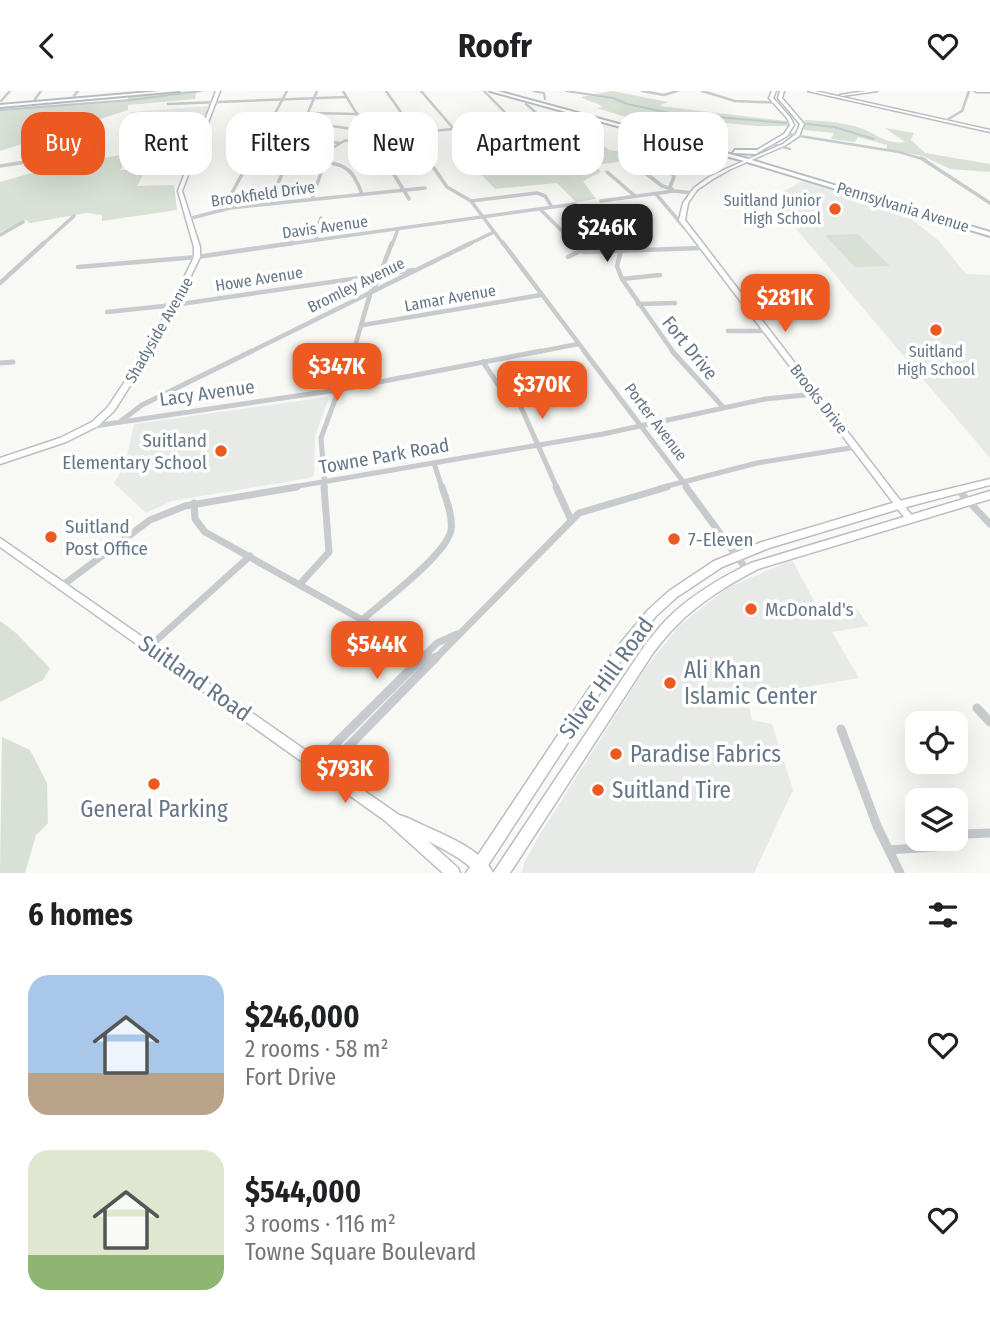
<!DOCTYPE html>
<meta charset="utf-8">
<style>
:root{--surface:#fff;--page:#f2f2f2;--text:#202124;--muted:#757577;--accent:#ec5a21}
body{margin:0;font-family:"Fira Sans Condensed",sans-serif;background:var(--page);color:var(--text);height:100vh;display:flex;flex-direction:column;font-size:26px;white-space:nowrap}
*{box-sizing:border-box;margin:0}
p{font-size:23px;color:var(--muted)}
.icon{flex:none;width:38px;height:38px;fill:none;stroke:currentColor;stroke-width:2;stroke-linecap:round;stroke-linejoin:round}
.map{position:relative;height:782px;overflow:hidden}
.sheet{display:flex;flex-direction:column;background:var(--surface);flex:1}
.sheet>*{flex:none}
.hud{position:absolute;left:21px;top:21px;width:948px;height:63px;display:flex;gap:14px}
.tools{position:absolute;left:905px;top:620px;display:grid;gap:14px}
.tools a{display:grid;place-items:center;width:63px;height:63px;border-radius:14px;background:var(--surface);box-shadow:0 7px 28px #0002;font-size:35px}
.price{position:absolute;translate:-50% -60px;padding:0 16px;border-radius:14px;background:var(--accent);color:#fff;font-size:23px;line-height:46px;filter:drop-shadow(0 2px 4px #0008)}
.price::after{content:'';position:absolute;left:50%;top:42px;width:21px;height:16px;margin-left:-10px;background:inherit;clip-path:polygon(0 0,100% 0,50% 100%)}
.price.current{background:#222;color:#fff}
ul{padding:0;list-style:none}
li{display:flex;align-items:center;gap:21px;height:175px;padding:0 28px}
li span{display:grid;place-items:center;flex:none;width:196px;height:140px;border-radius:21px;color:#555}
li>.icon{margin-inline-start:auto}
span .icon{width:84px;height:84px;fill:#fffc;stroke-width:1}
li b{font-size:30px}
h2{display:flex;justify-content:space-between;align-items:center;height:84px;padding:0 28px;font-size:30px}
.tag{padding:0 24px;border-radius:21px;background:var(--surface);box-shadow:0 7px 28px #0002;font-size:24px;line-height:63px}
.tag.current{background:var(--accent);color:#fff}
header{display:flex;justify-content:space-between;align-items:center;height:91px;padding:0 28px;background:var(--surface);font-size:32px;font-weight:700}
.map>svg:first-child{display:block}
.built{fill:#e8eae8}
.green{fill:#d9e0d5}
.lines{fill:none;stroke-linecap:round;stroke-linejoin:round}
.stream{stroke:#bfcace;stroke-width:2}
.secondary-casing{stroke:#b9bec3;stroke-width:3}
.primary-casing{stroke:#babec2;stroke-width:3}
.highway-casing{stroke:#b9bdc0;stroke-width:4}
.street-far5{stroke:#c7cbce;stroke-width:2.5}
.street-far4{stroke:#c7cbce;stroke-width:3.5}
.street-far3{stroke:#c7cbce;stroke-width:4.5}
.street-far2{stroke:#c7cbce;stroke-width:5}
.street-far1{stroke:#c7cbce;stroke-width:7}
.street{stroke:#c7cbce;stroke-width:9}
.secondary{fill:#fff;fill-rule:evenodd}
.primary{fill:#fff;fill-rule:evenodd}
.highway{fill:#fff;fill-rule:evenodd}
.poi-dot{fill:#ec5a21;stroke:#fff;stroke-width:2.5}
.labels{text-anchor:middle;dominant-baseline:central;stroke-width:7;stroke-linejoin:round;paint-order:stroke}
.far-street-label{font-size:16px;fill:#657687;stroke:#fff}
.far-poi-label{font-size:16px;fill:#657687;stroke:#fff;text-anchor:end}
.street-label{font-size:19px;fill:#657687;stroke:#fff}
.poi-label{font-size:19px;fill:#657687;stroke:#fff;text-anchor:start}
.near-poi-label{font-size:23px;fill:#657687;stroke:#fff;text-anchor:start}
.near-street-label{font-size:23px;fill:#657687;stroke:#fff}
</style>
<header><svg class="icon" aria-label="back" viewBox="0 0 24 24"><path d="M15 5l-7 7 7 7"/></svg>Roofr<svg class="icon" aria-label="heart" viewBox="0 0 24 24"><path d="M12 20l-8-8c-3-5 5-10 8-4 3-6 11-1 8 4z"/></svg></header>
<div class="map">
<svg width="990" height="782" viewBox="0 0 990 782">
<rect width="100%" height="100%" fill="#f8f8f5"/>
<!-- built -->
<g class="built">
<polygon points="211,15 201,35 140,38 130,21"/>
<polygon points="803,90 903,121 939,150 966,183 990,184 990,367 770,107"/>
<polygon points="327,306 329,307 315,345 314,384 310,387 172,410 146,422 114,392 125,374 134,333"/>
<polygon points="792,469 817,515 852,511 869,535 832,541 859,587 800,597 746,599 752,629 772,633 793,699 754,782 522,782 524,772 542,740 647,575 679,535 727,497"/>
</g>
<!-- green -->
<g class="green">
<polygon points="190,0 206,0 196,2 195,8 128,14 128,19 0,60 0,19 128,9 128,6"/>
<path d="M612 0 668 11 659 15 786 30 789 35H757L651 25 648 33 597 17 603 16C595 10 588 11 581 6Z"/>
<path d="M805 29C822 30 841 31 857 36 875 41 884 54 905 51L885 37 914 42 911 49 925 62 990 73V81L950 78 923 65 887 58V54L858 46 855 51 831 48 834 42 804 39Z"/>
<polygon points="593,46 609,59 658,65 658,71 625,70 596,74 601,81 583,90 596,108 576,111 557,92 495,98 457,58"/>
<polygon points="162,57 162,66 126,71 120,79 146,78 137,95 174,94 177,119 102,130 102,124 86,122 30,132 26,129 0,141 0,91 56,75"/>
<polygon points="858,143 890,175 855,176 825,144"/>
<polygon points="0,530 16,542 50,577 43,589 0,611"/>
<polygon points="2,646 30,659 47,692 48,732 36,744 25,782 0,782"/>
</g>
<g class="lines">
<!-- stream -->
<g class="stream">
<polyline points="533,0 544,2 545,8"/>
<polyline points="566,0 613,7 627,13 670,22 786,32"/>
<polyline points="0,19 131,9 200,0"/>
<polyline points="807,33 834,36 874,48"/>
</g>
<!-- secondary casing -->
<g class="secondary-casing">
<g id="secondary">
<polygon points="216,0 220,0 182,100 200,156 200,166 177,214 137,284 114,320 98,335 66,351 0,373 0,367 60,347 92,331 108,316 129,284 171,214 194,166 194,156 178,100"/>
<polygon points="772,0 776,0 773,7 790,26 794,34 787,45 759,61 757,59 784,43 790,34 787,27 769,7"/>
<polygon points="780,0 784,0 782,7 804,33 799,45 786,54 731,78 713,88 697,99 688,112 685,129 913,426 915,428 913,430 907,430 679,129 683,112 694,97 709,86 728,77 783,53 796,43 800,33 778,7"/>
<polygon points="808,0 815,0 990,39 990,41"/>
<polygon points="866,0 877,0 842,5 840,4"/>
<polygon points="975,0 990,0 990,1 977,1"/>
<path d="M0 447 399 724C407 726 416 731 425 735 446 745 483 759 493 782H477C463 768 445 759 428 750L458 777 460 782H443L384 729 0 456Z"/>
</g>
</g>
<!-- primary casing -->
<g class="primary-casing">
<g id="primary">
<polygon points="990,388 990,394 899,418 769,457 722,476 677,506 656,525 622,568 483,782 466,782 614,560 648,519 669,500 714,470 762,451 899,410"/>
<path d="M990 400V408L758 478C728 494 699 511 675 536 667 544 660 553 653 562L510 782H493L645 554C652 546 659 536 667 528 691 504 720 487 751 472Z"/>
</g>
</g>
<!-- highway casing -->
<g class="highway-casing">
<g id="highway">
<polygon points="162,0 179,0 0,16 0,14"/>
<polygon points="490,0 497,0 748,68 990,141 990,145 744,70"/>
<polygon points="735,59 756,59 759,61 756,63 733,62"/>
</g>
</g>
<!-- street-far5 -->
<g class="street-far5">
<polyline points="343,0 385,69"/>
<polyline points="386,0 415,41"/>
<polyline points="421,0 453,37"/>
<polyline points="484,0 533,50"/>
<polyline points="642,0 664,4 677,0"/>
<polyline points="702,0 735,10 784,12"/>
<polyline points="74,5 78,0"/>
<polyline points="35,8 41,0"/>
<polyline points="1,10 10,0"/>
<polyline points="168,13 346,6"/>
<polyline points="526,13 563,45"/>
<polyline points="308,22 358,23"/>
<polyline points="945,30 962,20 969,0"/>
<polyline points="268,34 317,33 367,40"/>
<polyline points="470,35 488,55 479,61"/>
<polyline points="410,41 429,69"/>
<polyline points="787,43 899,61 926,69"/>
<polyline points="297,46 339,52"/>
<polyline points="622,47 656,52 663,69"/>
<polyline points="772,53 790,58"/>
<polyline points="250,69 287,0"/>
<polyline points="288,69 317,0"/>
<polyline points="326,69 329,59 344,50 542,28"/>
</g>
<!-- street-far4 -->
<g class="street-far4">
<polyline points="384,67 409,108"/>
<polyline points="427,67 447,96 471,110 504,154"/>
<polyline points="662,67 674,86 670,96"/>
<polyline points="921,67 990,112"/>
<polyline points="634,73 662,95 672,98"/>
<polyline points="0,75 26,71"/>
<path d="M247 75C271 73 329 63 348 79 355 84 359 95 362 103"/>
<polyline points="639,77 665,74"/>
<polyline points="607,81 635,105"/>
<polyline points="656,103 689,142"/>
<polyline points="312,108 326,67"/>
<polyline points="471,110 537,102 545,105 552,116"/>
<polyline points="601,110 674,100 694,102"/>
<polyline points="269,113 289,67"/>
<polyline points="601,116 622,154"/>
<polyline points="223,118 251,67"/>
<polyline points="540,118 576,154"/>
<polyline points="188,128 230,117 425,97"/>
<polyline points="0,144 23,131"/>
<polyline points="317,149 315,142 321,127"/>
<polyline points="42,154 74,125"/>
<polyline points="281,154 575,113"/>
<polyline points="392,154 398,138"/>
<polyline points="467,154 494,141"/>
</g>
<!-- street-far3 -->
<g class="street-far3">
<polyline points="503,152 586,262"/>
<polyline points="574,152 583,161 702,157"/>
<polyline points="623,152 617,175 622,188 674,262"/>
<polyline points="568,166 580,160"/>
<polyline points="78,176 197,166 293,152"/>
<polyline points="622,188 660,184"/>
<polyline points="0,192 44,152"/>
<polyline points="374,198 392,152"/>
<polyline points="638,213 675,212"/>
<polyline points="107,221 174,214 414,179"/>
<polyline points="363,234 541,204"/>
<polyline points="728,240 766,240"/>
<polyline points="248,262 471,152"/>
<polyline points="353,262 371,200"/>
<polyline points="532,262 578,253"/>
</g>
<!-- street-far2 -->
<g class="street-far2">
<polyline points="584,260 688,397"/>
<polyline points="672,260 723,316"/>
<polyline points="483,271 503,301 507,314"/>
<polyline points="0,272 13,271"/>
<polyline points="521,316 557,397"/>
<polyline points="121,330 142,314 252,260"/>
<polyline points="94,335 337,299 541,260"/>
<polyline points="434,372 442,397"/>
<polyline points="287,397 603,343 765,308 815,303"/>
<polyline points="325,397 321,347 353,260"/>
<polyline points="660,397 757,372 856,356"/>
</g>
<!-- street-far1 -->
<g class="street-far1">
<polyline points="556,396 571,429"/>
<polyline points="686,396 747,479"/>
<polyline points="958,399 990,433"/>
<polyline points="194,412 195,428 205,441 432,568"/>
<polyline points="300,493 329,461 324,396"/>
<polyline points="63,494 150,429 185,415 297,396"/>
<path d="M363 528C383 511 447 463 451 439 453 425 446 408 442 396"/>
<polyline points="149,556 250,465"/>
<polyline points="421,568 437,552 457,543"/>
<polyline points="435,568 579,422 667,396"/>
</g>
<!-- street -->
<g class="street">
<polyline points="429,566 434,569"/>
<polyline points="977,617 990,631"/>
<polyline points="841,638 877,735 900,782"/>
<polyline points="327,669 337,667 436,566"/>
<polyline points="327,669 328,660 423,566"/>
<polyline points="889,759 948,755 964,743 990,742"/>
</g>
<!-- secondary -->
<use href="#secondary" class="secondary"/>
<!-- primary -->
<use href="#primary" class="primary"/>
<!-- highway -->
<use href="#highway" class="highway"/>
</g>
<!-- markers -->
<g class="poi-dot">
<circle cx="835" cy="118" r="7"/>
<circle cx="936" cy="239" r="7"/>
<circle cx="221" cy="360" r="7"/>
<circle cx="51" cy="446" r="7"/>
<circle cx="674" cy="448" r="7"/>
<circle cx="751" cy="518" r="7"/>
<circle cx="670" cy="592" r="7"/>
<circle cx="616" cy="663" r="7"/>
<circle cx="154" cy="693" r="7"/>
<circle cx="598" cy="699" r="7"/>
</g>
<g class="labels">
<!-- far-street labels -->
<g class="far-street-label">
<text transform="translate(263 103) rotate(-8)">Brookfield Drive</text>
<text transform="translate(903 116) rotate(17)">Pennsylvania Avenue</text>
<text transform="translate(325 136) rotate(-8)">Davis Avenue</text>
<text transform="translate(259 188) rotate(-9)">Howe Avenue</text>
<text transform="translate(356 194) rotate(-26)">Bromley Avenue</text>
<text transform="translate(450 207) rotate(-10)">Lamar Avenue</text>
<text transform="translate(159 239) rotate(-60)">Shadyside Avenue</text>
<text transform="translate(819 308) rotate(52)">Brooks Drive</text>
<text transform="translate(656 331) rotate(53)">Porter Avenue</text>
</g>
<!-- far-poi labels -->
<g class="far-poi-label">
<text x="821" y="109">Suitland Junior<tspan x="821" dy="18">High School</tspan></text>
<text x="936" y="260" text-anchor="middle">Suitland<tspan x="936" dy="18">High School</tspan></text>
</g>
<!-- street labels -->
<g class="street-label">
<text transform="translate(690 257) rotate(51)">Fort Drive</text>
<text transform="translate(207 302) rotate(-8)">Lacy Avenue</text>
<text transform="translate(384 365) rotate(-10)">Towne Park Road</text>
</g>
<!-- poi labels -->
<g class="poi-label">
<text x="207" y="349" text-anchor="end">Suitland<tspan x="207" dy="22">Elementary School</tspan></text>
<text x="65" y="435">Suitland<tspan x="65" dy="22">Post Office</tspan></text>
<text x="688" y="448">7-Eleven</text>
<text x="765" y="518">McDonald's</text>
</g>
<!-- near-poi labels -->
<g class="near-poi-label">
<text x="684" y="579">Ali Khan<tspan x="684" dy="26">Islamic Center</tspan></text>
<text x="630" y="663">Paradise Fabrics</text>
<text x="612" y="699">Suitland Tire</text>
<text x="154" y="718" text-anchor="middle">General Parking</text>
</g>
<!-- near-street labels -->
<g class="near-street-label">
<text transform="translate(195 587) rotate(35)">Suitland Road</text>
<text transform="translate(606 587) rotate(-54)">Silver Hill Road</text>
</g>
</g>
</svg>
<div class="tools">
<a><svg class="icon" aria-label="locate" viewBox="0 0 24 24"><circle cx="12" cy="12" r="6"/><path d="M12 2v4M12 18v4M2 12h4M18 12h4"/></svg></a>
<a><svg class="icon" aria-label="layers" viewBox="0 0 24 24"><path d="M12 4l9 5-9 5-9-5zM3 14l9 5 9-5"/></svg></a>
</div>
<b class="price current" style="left:607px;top:173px">$246K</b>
<b class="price" style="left:785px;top:243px">$281K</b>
<b class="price" style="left:337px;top:312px">$347K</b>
<b class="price" style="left:542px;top:330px">$370K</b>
<b class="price" style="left:377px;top:590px">$544K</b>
<b class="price" style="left:345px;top:714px">$793K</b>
<div class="hud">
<a class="tag current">Buy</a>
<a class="tag">Rent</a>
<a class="tag">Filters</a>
<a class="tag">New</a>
<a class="tag">Apartment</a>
<a class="tag">House</a>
</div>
</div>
<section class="sheet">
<h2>6 homes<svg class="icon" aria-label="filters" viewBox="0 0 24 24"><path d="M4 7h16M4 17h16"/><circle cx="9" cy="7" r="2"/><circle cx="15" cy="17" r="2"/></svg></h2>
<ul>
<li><span style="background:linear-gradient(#a9c7e8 70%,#b9a48a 0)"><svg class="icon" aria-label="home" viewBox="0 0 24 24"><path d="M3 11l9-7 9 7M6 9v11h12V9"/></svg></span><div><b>$246,000</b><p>2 rooms · 58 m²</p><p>Fort Drive</p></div><svg class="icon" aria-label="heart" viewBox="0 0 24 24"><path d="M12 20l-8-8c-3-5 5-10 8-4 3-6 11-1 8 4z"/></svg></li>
<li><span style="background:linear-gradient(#dfe7d0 75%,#8fb573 0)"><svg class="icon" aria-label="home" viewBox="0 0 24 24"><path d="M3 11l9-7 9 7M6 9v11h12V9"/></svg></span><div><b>$544,000</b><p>3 rooms · 116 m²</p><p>Towne Square Boulevard</p></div><svg class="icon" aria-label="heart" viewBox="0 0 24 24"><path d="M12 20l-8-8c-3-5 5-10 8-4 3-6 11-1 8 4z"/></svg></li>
</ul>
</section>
